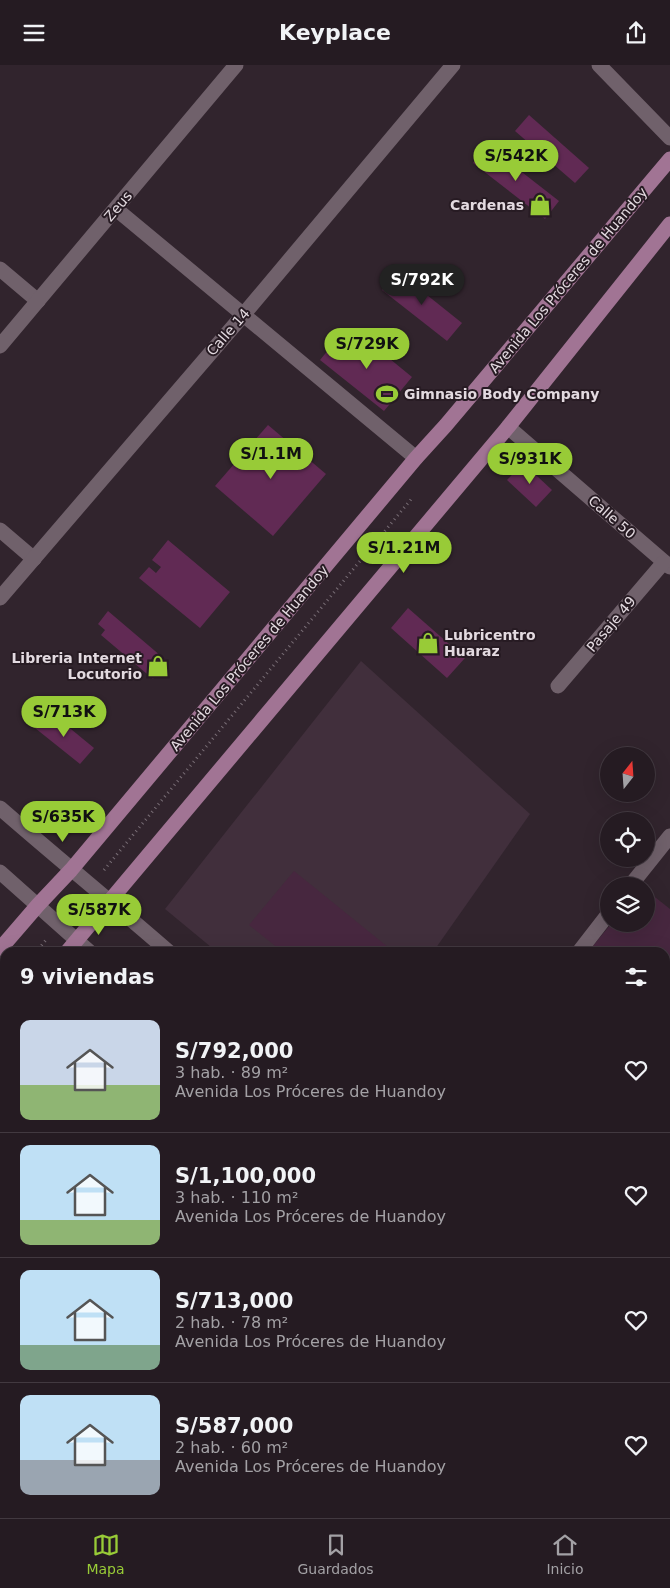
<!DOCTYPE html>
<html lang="es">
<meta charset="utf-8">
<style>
:root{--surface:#251b22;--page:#31282f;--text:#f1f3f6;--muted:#a3a1a5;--line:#423940;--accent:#98cb37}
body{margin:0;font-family:"DejaVu Sans",sans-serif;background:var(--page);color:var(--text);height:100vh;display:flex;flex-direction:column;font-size:19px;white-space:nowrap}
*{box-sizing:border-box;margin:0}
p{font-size:16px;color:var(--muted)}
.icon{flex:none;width:28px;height:28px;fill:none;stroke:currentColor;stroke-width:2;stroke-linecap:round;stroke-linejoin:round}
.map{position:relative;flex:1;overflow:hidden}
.drawer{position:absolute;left:0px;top:882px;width:670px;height:571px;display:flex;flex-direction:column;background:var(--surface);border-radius:15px 15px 0 0;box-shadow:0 5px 20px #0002,0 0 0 1px var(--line)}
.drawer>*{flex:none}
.needle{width:32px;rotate:17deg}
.buttons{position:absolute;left:600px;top:682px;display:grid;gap:10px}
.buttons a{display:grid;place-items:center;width:55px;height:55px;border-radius:50%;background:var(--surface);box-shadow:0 5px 20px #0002,0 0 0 1px var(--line);font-size:25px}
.price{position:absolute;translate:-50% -42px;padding:0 11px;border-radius:18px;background:var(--accent);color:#111;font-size:16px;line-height:32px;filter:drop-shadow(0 1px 2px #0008)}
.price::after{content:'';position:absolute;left:50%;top:30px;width:15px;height:11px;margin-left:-8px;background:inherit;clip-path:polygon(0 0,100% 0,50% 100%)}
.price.active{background:#222;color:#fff}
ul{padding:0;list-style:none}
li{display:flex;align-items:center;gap:15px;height:125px;padding:0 20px}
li+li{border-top:1px solid var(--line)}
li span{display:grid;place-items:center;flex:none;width:140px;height:100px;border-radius:10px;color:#555}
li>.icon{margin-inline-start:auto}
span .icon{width:60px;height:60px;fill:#fffc;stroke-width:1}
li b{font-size:21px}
h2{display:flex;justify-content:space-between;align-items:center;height:60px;padding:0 20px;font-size:21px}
header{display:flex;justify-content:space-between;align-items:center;height:65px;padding:0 20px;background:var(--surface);font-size:22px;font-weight:700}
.dock{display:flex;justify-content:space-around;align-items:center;height:70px;border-top:1px solid var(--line);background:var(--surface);font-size:14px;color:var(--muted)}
.dock a{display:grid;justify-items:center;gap:2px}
.dock .active{color:var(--accent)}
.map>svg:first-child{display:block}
.built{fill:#412f3c}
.green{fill:#47273f}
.building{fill:#612a54}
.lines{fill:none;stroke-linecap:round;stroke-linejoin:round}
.path{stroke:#796e76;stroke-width:3;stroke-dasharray:1 4;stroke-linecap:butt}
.minor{stroke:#70616b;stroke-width:15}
.major{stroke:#a17494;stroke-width:15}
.labels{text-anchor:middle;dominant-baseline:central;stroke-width:4;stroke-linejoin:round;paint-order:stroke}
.poi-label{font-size:14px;font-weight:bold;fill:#e3dae0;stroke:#271b23;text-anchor:end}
.street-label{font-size:14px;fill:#e3dae0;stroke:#271b23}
</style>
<header><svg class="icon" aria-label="menu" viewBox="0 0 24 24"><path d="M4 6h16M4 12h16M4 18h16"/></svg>Keyplace<svg class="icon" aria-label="share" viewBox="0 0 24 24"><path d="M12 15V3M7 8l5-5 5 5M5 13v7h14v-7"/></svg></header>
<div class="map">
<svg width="670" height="1453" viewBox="0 0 670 1453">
<rect width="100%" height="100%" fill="#31242d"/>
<!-- built -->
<polygon class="built" points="361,596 530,749 433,887 217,887 165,844"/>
<!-- green -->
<g class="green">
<polygon points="294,806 394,887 283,887 249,860"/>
<polygon points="646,825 670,844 670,892 665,899 665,888 587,888 611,859 646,859"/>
</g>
<!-- building -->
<g class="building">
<polygon points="529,50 589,103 575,118 515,66"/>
<polygon points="487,80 559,136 545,154 473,98"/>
<polygon points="397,206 462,258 447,276 382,225"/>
<polygon points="357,267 412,312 384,346 320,295 338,273 347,279"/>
<polygon points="268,360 326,409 273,471 215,421"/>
<polygon points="523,398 552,425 536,442 507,415"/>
<polygon points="168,475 230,527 200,563 139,513 149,502 156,508 161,502 152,495"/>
<polygon points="408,543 465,593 447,613 391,563"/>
<polygon points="108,546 168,597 153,614 101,570 105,565 98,559"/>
<polygon points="49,646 94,683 80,699 35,663"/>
<polygon points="5,993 5,1020 0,1016 0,999"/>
<polygon points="0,1219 5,1223 5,1256 4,1257 0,1254"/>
</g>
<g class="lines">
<!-- path -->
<g class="path">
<polyline points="104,805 413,432"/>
<polyline points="35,888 46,875"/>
<polyline points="0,927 5,922"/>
</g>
<!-- minor -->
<g class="minor">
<polyline points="599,0 670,73"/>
<polyline points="116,144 416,393"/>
<polyline points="0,204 38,236"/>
<polyline points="0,281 236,0"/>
<polyline points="508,362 670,502"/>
<polyline points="0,465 34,494"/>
<polyline points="0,533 244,249 453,0"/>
<polyline points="558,621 664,497"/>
<path d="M0 743C56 792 114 839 170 888"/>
<polyline points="0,807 91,888"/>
<polyline points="630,821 670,771"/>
<polyline points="578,888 609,848"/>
<polyline points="665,1050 670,1043"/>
<polyline points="0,1088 5,1092"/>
<polyline points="665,1089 670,1093"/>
<polyline points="0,1310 5,1305"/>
<polyline points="665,1317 670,1322"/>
<polyline points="665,1381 670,1385"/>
<polyline points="412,1449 417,1453"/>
<polyline points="141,1453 145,1449"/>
<polyline points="462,1453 466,1449"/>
</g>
<!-- major -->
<g class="major">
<polyline points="0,884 38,840 71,805 416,393 446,360 670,94"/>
<polyline points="66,888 508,362 670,159"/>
<polyline points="0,965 5,959"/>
</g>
</g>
<!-- icons -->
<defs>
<g id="shop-bare" transform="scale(1.725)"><path d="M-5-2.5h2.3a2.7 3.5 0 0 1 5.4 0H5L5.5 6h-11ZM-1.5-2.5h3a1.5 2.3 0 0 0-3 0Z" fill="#98cb37" stroke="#271b23" stroke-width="2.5" paint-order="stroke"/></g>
<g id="stadium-bare" transform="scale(1.725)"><path d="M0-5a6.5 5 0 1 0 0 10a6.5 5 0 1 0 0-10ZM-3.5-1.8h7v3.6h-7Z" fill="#98cb37" stroke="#271b23" stroke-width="2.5" paint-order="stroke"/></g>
</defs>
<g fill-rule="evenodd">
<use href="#shop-bare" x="540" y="140"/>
<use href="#stadium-bare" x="387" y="329"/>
<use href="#shop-bare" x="428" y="578"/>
<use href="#shop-bare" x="158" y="601"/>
</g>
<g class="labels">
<!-- poi labels -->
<g class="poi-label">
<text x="524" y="140">Cardenas</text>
<text x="404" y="329" text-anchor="start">Gimnasio Body Company</text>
<text x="444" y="570" text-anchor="start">Lubricentro<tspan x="444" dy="16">Huaraz</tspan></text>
<text x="142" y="593">Libreria Internet<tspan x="142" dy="16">Locutorio</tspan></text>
</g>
<!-- street labels -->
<g class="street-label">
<text transform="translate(118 141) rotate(-50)">Zeus</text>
<text transform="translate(568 215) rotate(-50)">Avenida Los Próceres de Huandoy</text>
<text transform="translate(228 267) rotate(-49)">Calle 14</text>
<text transform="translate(612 452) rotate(41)">Calle 50</text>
<text transform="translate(611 559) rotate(-50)">Pasaje 49</text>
<text transform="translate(249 593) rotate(-50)">Avenida Los Próceres de Huandoy</text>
</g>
</g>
</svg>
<div class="buttons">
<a><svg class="needle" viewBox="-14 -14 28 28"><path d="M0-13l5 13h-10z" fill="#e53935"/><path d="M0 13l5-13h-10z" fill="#a3a1a5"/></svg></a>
<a><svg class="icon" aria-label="locate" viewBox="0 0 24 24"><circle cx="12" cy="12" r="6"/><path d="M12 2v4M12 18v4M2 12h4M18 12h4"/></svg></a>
<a><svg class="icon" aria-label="layers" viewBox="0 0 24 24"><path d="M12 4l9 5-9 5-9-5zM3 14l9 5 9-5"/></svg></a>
</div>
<b class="price" style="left:516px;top:117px">S/542K</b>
<b class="price active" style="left:422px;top:241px">S/792K</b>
<b class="price" style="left:367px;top:305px">S/729K</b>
<b class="price" style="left:271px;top:415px">S/1.1M</b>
<b class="price" style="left:530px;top:420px">S/931K</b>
<b class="price" style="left:404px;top:509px">S/1.21M</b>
<b class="price" style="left:64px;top:673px">S/713K</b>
<b class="price" style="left:63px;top:778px">S/635K</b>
<b class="price" style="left:99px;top:871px">S/587K</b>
<section class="drawer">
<h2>9 viviendas<svg class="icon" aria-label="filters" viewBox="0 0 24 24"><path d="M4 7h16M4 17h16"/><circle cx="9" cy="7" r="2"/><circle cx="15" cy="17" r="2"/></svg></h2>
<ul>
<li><span style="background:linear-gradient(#c9d6e8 65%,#8fb573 0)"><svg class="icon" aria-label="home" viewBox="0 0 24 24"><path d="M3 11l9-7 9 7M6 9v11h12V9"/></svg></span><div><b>S/792,000</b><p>3 hab. · 89 m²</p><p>Avenida Los Próceres de Huandoy</p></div><svg class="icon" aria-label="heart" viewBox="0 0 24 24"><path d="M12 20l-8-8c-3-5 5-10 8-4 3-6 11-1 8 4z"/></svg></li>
<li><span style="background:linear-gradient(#bfe0f5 75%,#8fb573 0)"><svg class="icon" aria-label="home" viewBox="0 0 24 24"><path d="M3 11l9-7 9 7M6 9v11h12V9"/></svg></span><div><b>S/1,100,000</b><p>3 hab. · 110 m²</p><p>Avenida Los Próceres de Huandoy</p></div><svg class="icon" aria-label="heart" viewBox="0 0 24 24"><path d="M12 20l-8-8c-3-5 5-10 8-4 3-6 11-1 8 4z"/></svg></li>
<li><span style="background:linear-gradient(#bfe0f5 75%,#7fa58c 0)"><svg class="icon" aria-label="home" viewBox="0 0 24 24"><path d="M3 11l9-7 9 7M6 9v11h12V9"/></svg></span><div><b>S/713,000</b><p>2 hab. · 78 m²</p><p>Avenida Los Próceres de Huandoy</p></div><svg class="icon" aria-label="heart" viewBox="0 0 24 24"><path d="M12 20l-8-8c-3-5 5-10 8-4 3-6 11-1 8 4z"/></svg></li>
<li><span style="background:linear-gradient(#bfe0f5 65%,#9aa5b1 0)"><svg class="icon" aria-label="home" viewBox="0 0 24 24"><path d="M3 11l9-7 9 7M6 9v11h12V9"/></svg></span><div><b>S/587,000</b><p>2 hab. · 60 m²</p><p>Avenida Los Próceres de Huandoy</p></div><svg class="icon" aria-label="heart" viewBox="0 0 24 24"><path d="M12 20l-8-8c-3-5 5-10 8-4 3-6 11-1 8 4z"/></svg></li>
</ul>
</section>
</div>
<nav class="dock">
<a class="active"><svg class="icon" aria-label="map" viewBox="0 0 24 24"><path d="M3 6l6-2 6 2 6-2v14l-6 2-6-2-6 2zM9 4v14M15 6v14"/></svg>Mapa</a>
<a><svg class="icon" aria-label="saved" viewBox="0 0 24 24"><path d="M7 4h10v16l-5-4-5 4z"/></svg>Guardados</a>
<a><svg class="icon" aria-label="home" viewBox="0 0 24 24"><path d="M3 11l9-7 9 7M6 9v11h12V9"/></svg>Inicio</a>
</nav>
